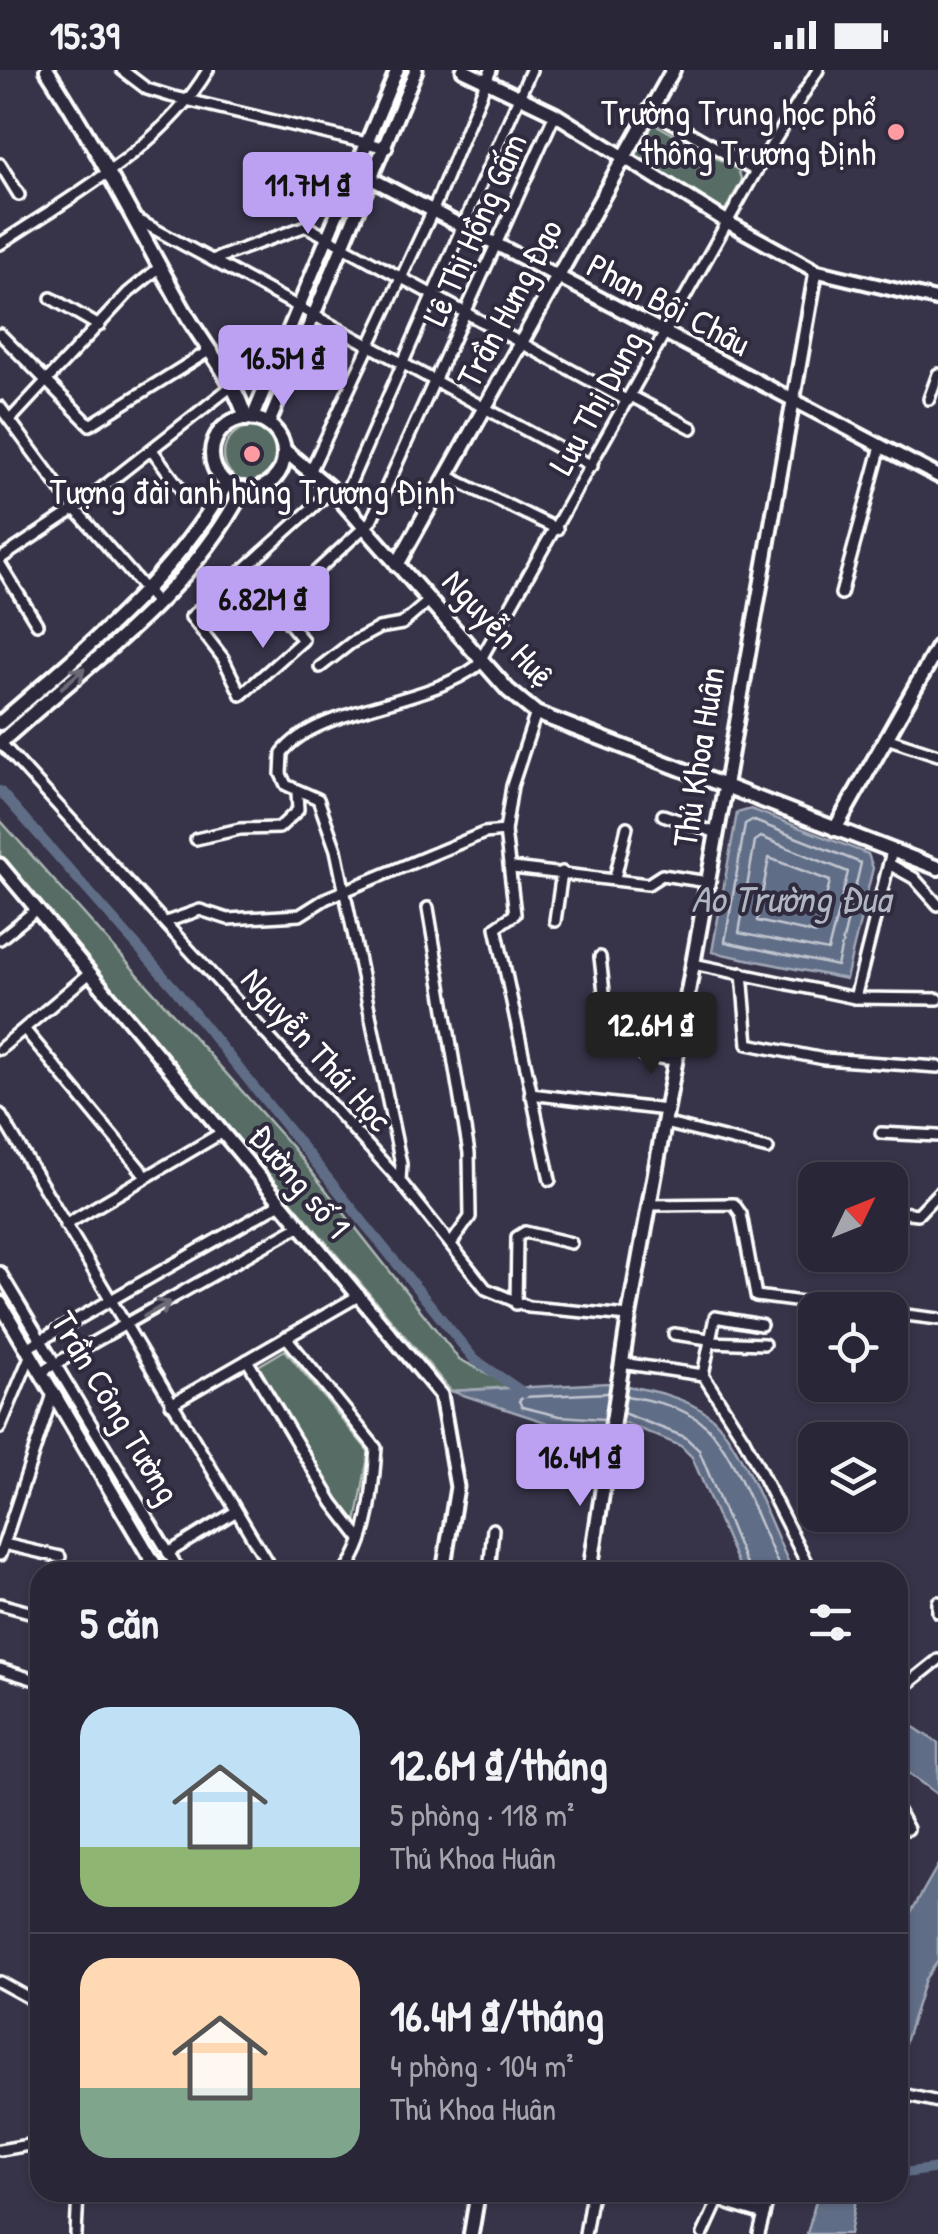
<!DOCTYPE html>
<html lang="vi">
<meta charset="utf-8">
<style>
:root{--surface:#292737;--page:#312f3f;--text:#f1f3f6;--muted:#a5a5ad;--line:#454452;--accent:#bca0f2}
body{margin:0;font-family:"Patrick Hand",sans-serif;background:var(--page);color:var(--text);height:100vh;display:flex;flex-direction:column;font-size:38px;white-space:nowrap}
*{box-sizing:border-box;margin:0}
p{font-size:32px;color:var(--muted)}
.icon{flex:none;width:55px;height:55px;fill:none;stroke:currentColor;stroke-width:2;stroke-linecap:round;stroke-linejoin:round}
.map{position:relative;flex:1;overflow:hidden}
.sheet{position:absolute;left:30px;top:1492px;width:878px;height:640px;display:flex;flex-direction:column;background:var(--surface);border-radius:30px;box-shadow:0 2px 8px #0004,0 0 0 2px var(--line)}
.sheet>*{flex:none}
.needle{width:65px;rotate:47deg}
.tools{position:absolute;left:798px;top:1092px;display:grid;gap:20px}
.tools a{display:grid;place-items:center;width:110px;height:110px;border-radius:20px;background:var(--surface);box-shadow:0 2px 8px #0004,0 0 0 2px var(--line);font-size:50px}
.price{position:absolute;translate:-50% -85px;padding:0 22px;border-radius:10px;background:var(--accent);color:#111;font-size:32px;line-height:65px;filter:drop-shadow(0 2px 5px #0008)}
.price::after{content:'';position:absolute;left:50%;top:60px;width:30px;height:22px;margin-left:-15px;background:inherit;clip-path:polygon(0 0,100% 0,50% 100%)}
.price.on{background:#222;color:#fff}
ul{padding:0;list-style:none}
li{display:flex;align-items:center;gap:30px;height:250px;padding:0 50px}
li+li{border-top:2px solid var(--line)}
li span{display:grid;place-items:center;flex:none;width:280px;height:200px;border-radius:30px;color:#555}
li>.icon{margin-inline-start:auto}
span .icon{width:120px;height:120px;fill:#fffc;stroke-width:1}
li b{font-size:42px}
h2{display:flex;justify-content:space-between;align-items:center;height:120px;padding:0 50px;font-size:42px}
.status{display:flex;justify-content:space-between;align-items:center;height:70px;padding:0 50px;background:var(--surface);direction:ltr}
.status svg{height:28px;fill:currentColor}
.map>svg:first-child{display:block}
.green{fill:#586c66;stroke:#acb6b2;stroke-width:2.5}
.water{fill:#616d86;stroke:#a0a7b6;stroke-width:2.5}
.lines{fill:none;stroke-linecap:round;stroke-linejoin:round}
.shore{stroke:#c0c5cf;stroke-width:2.5}
.canal{stroke:#616d86;stroke-width:10}
.minor-casing{stroke:#fff;stroke-width:16}
.tertiary-casing{stroke:#fff;stroke-width:19}
.secondary-casing{stroke:#fff;stroke-width:20}
.minor{stroke:#2f2a3d;stroke-width:9}
.tertiary{stroke:#2f2a3d;stroke-width:11}
.secondary{stroke:#2f2a3d;stroke-width:12}
.oneway{stroke:#6d6a77}
.poi-dot{fill:#ff9aa2;stroke:#2f2a3d;stroke-width:4}
.labels{text-anchor:middle;dominant-baseline:central;stroke-width:8;stroke-linejoin:round;paint-order:stroke}
.poi-label{font-size:35px;fill:#fff;stroke:#2f2a3d;text-anchor:end}
.street-label{font-size:35px;fill:#fff;stroke:#2f2a3d}
.water-label{font-size:38px;font-style:italic;fill:#b0b6c2;stroke:#2f2a3d}
</style>
<div class="status"><b>15:39</b><svg viewBox="0 0 49 12"><path d="M0 12V9h3v3zM5 12V6h3v6zM10 12V3h3v9zM15 12V0h3v12zM26 1h20v11H26zM47 4h2v5h-2z"/></svg></div>
<div class="map">
<svg width="938" height="2164" viewBox="0 0 938 2164">
<rect width="100%" height="100%" fill="#373449"/>
<filter id="ink" filterUnits="userSpaceOnUse"><feTurbulence type="fractalNoise" baseFrequency=".01" numOctaves="2"/><feDisplacementMap in="SourceGraphic" scale="20" xChannelSelector="R" yChannelSelector="G"/><feConvolveMatrix kernelMatrix="1 2 1 2 8 2 1 2 1" color-interpolation-filters="sRGB"/></filter>
<g filter="url(#ink)">
<!-- green -->
<g class="green">
<polygon points="653,53 738,100 742,111 724,142 712,143 629,91 645,55"/>
<circle cx="252" cy="385" r="28"/>
<polygon points="0,750 292,1077 459,1289 514,1317 451,1321 0,785"/>
<polygon points="285,1280 369,1382 356,1453 350,1457 253,1299"/>
</g>
<!-- water -->
<g class="water">
<polygon points="751,739 868,784 873,798 846,909 712,882 737,743"/>
<path d="M609 1313C643 1319 682 1324 710 1346 740 1369 775 1465 793 1502H741L692 1387 681 1376 626 1353 598 1361 557 1356 451 1321Z"/>
<polygon points="898,1647 938,1673 938,1725 898,1696"/>
<polygon points="938,1795 938,1891 925,1909 898,1995 898,1865"/>
<polygon points="818,2123 857,2123 850,2164 807,2164"/>
</g>
<g class="lines">
<!-- shore -->
<g class="shore">
<polygon points="752,750 861,793 837,896 725,872 745,754"/>
<polygon points="761,767 848,802 828,881 739,863 755,771"/>
<polygon points="769,788 830,811 817,864 757,851"/>
<path d="M626 1326C652 1330 685 1337 706 1356 735 1382 763 1465 782 1502"/>
<polyline points="623,1343 685,1367 699,1380 749,1502"/>
<polyline points="604,1349 559,1346 522,1337 519,1331 523,1327 608,1323"/>
</g>
<!-- canal -->
<g class="canal">
<polyline points="0,721 174,918 474,1289 524,1323"/>
<polyline points="898,2104 938,2098"/>
</g>
<!-- minor casing -->
<g class="minor-casing">
<g id="minor">
<polyline points="122,0 147,19 170,26 387,78"/>
<polyline points="649,39 756,101"/>
<polyline points="0,94 19,125"/>
<polyline points="136,149 592,396"/>
<path d="M0 174C72 126 163 77 208 0"/>
<polyline points="212,190 306,156 628,331"/>
<polyline points="51,228 99,256"/>
<polyline points="0,264 90,355 207,282"/>
<polyline points="631,326 692,358"/>
<polyline points="929,329 938,304"/>
<polyline points="0,337 75,439 157,533"/>
<polyline points="10,350 128,223 160,197"/>
<polyline points="152,380 183,422"/>
<polyline points="311,400 433,140 491,0"/>
<polyline points="449,407 557,459"/>
<polyline points="342,432 531,0"/>
<polyline points="0,489 75,439 232,316"/>
<polyline points="0,494 37,554"/>
<polyline points="245,500 303,570 241,625 223,588 191,547 332,420"/>
<polyline points="295,521 371,451 555,44"/>
<polyline points="841,524 881,376"/>
<polyline points="320,597 351,573 379,558 402,554 430,530"/>
<polyline points="886,668 938,685"/>
<polyline points="0,672 400,1111 486,1219 529,1237 629,1246"/>
<polyline points="663,745 717,763"/>
<polyline points="505,761 512,716 536,643"/>
<polyline points="196,769 240,759 279,758 298,740 297,722"/>
<polyline points="889,794 914,808 938,835"/>
<polyline points="513,798 648,814 662,805 708,812"/>
<polyline points="615,808 627,757"/>
<polyline points="428,838 469,1083 470,1147 451,1174"/>
<polyline points="555,851 562,802"/>
<polyline points="166,852 200,840 228,849 300,845 327,828 484,763 505,761 515,844 496,857 550,1110"/>
<polyline points="0,869 37,839"/>
<polyline points="600,887 607,948 635,963 644,986 675,990"/>
<polyline points="693,894 855,928 938,929"/>
<polyline points="742,903 748,974 824,989 938,997"/>
<polyline points="855,928 892,781"/>
<polyline points="25,960 146,1106"/>
<polyline points="0,979 90,903"/>
<polyline points="530,1024 666,1040"/>
<polyline points="0,1044 273,1502"/>
<polyline points="664,1053 768,1079"/>
<polyline points="881,1063 938,1066"/>
<path d="M400 1111 401 1094 336 780 318 729 286 715 281 704 282 683C316 637 426 635 477 596L756 101 818 0"/>
<polyline points="649,1135 734,1134 741,1144 756,1226 864,1240"/>
<polyline points="890,1141 918,1144 938,1123"/>
<polyline points="65,1155 223,1062"/>
<polyline points="0,1202 180,1502"/>
<polyline points="516,1234 517,1167 525,1162 571,1173"/>
<polyline points="890,1243 938,1249"/>
<polyline points="761,1255 715,1247 703,1305 744,1369 811,1502"/>
<polyline points="674,1264 709,1269"/>
<path d="M286 1267 376 1378C373 1416 370 1473 344 1502"/>
<polyline points="709,1272 764,1274"/>
<polyline points="27,1278 281,1133"/>
<polyline points="247,1290 333,1433 360,1468"/>
<polyline points="621,1293 703,1305"/>
<polyline points="41,1302 301,1155"/>
<polyline points="171,1334 360,1225"/>
<polyline points="0,1358 31,1284"/>
<polyline points="4,1474 60,1487"/>
<polyline points="168,1483 235,1442"/>
<polyline points="0,1485 53,1324"/>
<polyline points="489,1502 493,1459"/>
<polyline points="938,1532 938,1542"/>
<polyline points="0,1534 40,1545"/>
<polyline points="0,1599 32,1609"/>
<polyline points="898,1622 938,1590"/>
<polyline points="898,1741 908,1759"/>
<polyline points="0,1912 40,1934"/>
<polyline points="898,2023 938,2032"/>
<polyline points="0,2080 40,2073"/>
<polyline points="717,2122 728,2134 764,2145"/>
<polyline points="76,2164 78,2122"/>
<polyline points="585,2164 592,2122"/>
<polyline points="703,2164 719,2129"/>
<polyline points="759,2164 770,2122"/>
</g>
</g>
<!-- tertiary casing -->
<g class="tertiary-casing">
<g id="tertiary">
<polyline points="463,0 555,44 729,153 816,201 938,230"/>
<polyline points="374,110 938,406"/>
<polyline points="252,349 397,0"/>
<polyline points="268,355 416,0"/>
<polyline points="725,718 816,201"/>
<polyline points="0,795 441,1325 457,1417 443,1502"/>
</g>
</g>
<!-- secondary casing -->
<g class="secondary-casing">
<g id="secondary">
<path d="M47 0C98 78 139 161 185 242 205 277 235 310 246 349"/>
<circle cx="248" cy="384" r="36"/>
<polyline points="284,380 332,420 508,620 536,643 938,798"/>
<polyline points="397,495 673,0"/>
<path d="M0 653C84 580 171 510 227 413"/>
<path d="M0 673C85 595 190 525 243 419"/>
<polyline points="835,759 938,577"/>
<polyline points="0,1233 159,1502"/>
<polyline points="590,1502 629,1246 725,718"/>
<polyline points="471,2164 478,2122"/>
</g>
</g>
<!-- minor -->
<use href="#minor" class="minor"/>
<!-- tertiary -->
<use href="#tertiary" class="tertiary"/>
<!-- secondary -->
<use href="#secondary" class="secondary"/>
</g>
<!-- one-way arrows -->
<defs><path id="oneway-shaft" d="M-6 0H5M1.5-3L5.5 0L1.5 3" fill="none" stroke-width="1.6" stroke-linecap="round" stroke-linejoin="round" transform="scale(2.5)"/></defs>
<g class="oneway">
<use href="#oneway-shaft" transform="translate(73 608) rotate(-41)"/>
<use href="#oneway-shaft" transform="translate(157 1239) rotate(-30)"/>
</g>
</g>
<!-- markers -->
<g class="poi-dot">
<circle cx="896" cy="62" r="10"/>
<circle cx="252" cy="384" r="10"/>
</g>
<g class="labels">
<!-- poi labels -->
<g class="poi-label">
<text x="876" y="42">Trường Trung học phổ<tspan x="876" dy="40">thông Trương Định</tspan></text>
<text x="252" y="421" text-anchor="middle">Tượng đài anh hùng Trương Định</text>
</g>
<!-- street labels -->
<g class="street-label">
<text transform="translate(474 159) rotate(-66)">Lê Thị Hồng Gấm</text>
<text transform="translate(509 233) rotate(-62)">Trần Hưng Đạo</text>
<text transform="translate(669 234) rotate(28)">Phan Bội Châu</text>
<text transform="translate(596 332) rotate(-61)">Lưu Thị Dung</text>
<text transform="translate(499 558) rotate(47)">Nguyễn Huệ</text>
<text transform="translate(698 687) rotate(-81)">Thủ Khoa Huân</text>
<text transform="translate(317 979) rotate(48)">Nguyễn Thái Học</text>
<text transform="translate(300 1111) rotate(50)">Đường số 1</text>
<text transform="translate(116 1337) rotate(59)">Trần Công Tường</text>
</g>
<!-- water labels -->
<g class="water-label">
<text x="791" y="828">Ao Trường Đua</text>
</g>
</g>
</svg>
<div class="tools">
<a><svg class="needle" viewBox="-14 -14 28 28"><path d="M0-13l5 13h-10z" fill="#e53935"/><path d="M0 13l5-13h-10z" fill="#a5a5ad"/></svg></a>
<a><svg class="icon" aria-label="locate" viewBox="0 0 24 24"><circle cx="12" cy="12" r="6"/><path d="M12 2v4M12 18v4M2 12h4M18 12h4"/></svg></a>
<a><svg class="icon" aria-label="layers" viewBox="0 0 24 24"><path d="M12 4l9 5-9 5-9-5zM3 14l9 5 9-5"/></svg></a>
</div>
<b class="price" style="left:308px;top:167px">11.7M ₫</b>
<b class="price" style="left:283px;top:340px">16.5M ₫</b>
<b class="price" style="left:263px;top:581px">6.82M ₫</b>
<b class="price on" style="left:651px;top:1007px">12.6M ₫</b>
<b class="price" style="left:580px;top:1439px">16.4M ₫</b>
<section class="sheet">
<h2>5 căn<svg class="icon" aria-label="filters" viewBox="0 0 24 24"><path d="M4 7h16M4 17h16"/><circle cx="9" cy="7" r="2"/><circle cx="15" cy="17" r="2"/></svg></h2>
<ul>
<li><span style="background:linear-gradient(#bfe0f5 70%,#8fb573 0)"><svg class="icon" aria-label="home" viewBox="0 0 24 24"><path d="M3 11l9-7 9 7M6 9v11h12V9"/></svg></span><div><b>12.6M ₫/tháng</b><p>5 phòng · 118 m²</p><p>Thủ Khoa Huân</p></div></li>
<li><span style="background:linear-gradient(#ffd9b3 65%,#7fa58c 0)"><svg class="icon" aria-label="home" viewBox="0 0 24 24"><path d="M3 11l9-7 9 7M6 9v11h12V9"/></svg></span><div><b>16.4M ₫/tháng</b><p>4 phòng · 104 m²</p><p>Thủ Khoa Huân</p></div></li>
</ul>
</section>
</div>
